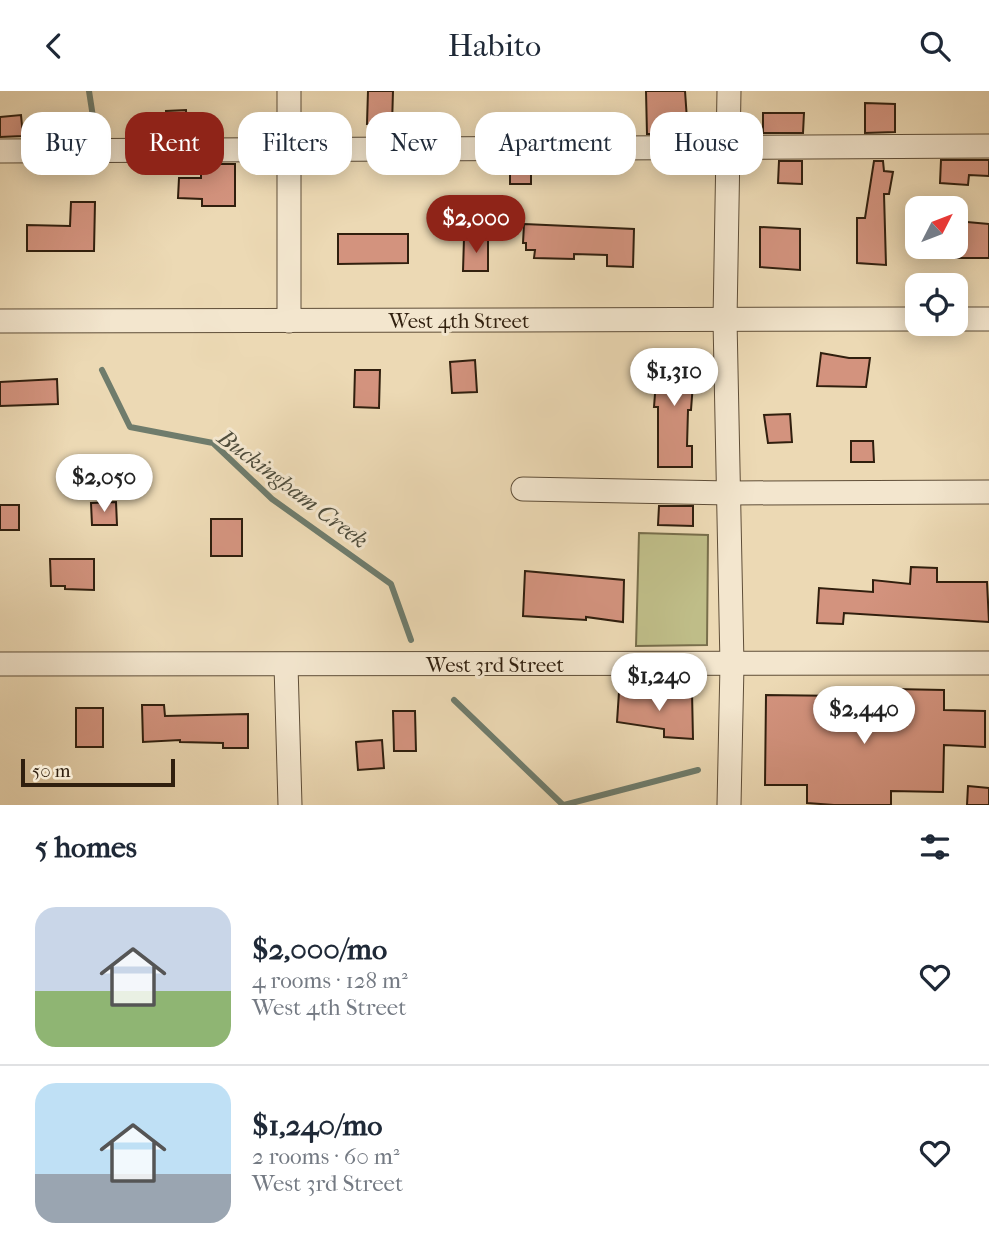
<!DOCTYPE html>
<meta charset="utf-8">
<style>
:root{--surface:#fff;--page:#f2f2f3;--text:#1f2937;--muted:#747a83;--line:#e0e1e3;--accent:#8f2418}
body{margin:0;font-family:"IM FELL French Canon",serif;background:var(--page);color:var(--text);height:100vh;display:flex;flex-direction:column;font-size:26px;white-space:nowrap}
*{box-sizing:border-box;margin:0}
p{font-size:23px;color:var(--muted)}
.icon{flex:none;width:38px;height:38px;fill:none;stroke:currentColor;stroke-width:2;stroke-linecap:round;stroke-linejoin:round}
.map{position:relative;height:714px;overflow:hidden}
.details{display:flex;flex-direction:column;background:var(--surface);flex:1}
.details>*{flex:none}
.hud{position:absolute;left:21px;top:21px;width:948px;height:63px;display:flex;gap:14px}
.needle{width:46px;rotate:48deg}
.buttons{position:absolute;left:905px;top:105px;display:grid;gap:14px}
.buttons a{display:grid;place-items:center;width:63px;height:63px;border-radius:14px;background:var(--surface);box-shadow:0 4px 18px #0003;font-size:35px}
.scale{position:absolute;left:21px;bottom:18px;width:154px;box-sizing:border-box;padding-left:7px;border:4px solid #301f0e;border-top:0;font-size:19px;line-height:24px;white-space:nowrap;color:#301f0e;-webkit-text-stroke:5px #f3e6ce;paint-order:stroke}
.price{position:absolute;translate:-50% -60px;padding:0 16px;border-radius:24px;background:#fff;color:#222;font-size:23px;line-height:46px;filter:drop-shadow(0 2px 4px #0008)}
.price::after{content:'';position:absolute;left:50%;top:42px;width:21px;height:16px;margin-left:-10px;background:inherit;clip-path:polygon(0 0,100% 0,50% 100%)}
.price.active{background:var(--accent);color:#fff}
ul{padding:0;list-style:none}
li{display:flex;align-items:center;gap:21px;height:175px;padding:0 35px}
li+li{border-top:2px solid var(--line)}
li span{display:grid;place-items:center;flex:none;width:196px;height:140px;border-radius:21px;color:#555}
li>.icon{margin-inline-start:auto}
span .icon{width:84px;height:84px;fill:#fffc;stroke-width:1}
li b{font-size:30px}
h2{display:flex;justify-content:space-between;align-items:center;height:84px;padding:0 35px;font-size:30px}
.tag{padding:0 24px;border-radius:21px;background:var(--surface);box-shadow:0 4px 18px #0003;font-size:24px;line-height:63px}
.tag.active{background:var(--accent);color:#fff}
header{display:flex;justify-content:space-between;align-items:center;height:91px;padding:0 35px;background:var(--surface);font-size:32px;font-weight:600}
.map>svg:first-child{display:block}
.green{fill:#bfbd88;stroke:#786e4b;stroke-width:2}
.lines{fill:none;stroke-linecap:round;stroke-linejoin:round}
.stream{stroke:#6f7c6c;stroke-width:6}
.building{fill:#d3937e;stroke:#301f0e;stroke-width:2}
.minor-casing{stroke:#5f4e38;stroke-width:25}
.minor{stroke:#f3e6ce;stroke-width:23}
.labels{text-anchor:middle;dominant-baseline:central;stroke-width:6;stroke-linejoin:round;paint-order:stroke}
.street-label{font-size:21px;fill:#301f0e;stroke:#f3e6ce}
.water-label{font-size:23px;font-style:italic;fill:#504e3d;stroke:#f3e6ce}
</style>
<header><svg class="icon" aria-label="back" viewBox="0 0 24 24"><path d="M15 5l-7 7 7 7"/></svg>Habito<svg class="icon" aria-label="search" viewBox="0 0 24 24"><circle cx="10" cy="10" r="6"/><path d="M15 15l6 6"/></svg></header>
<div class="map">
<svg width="989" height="714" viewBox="0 0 989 714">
<rect width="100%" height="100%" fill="#ecd9b4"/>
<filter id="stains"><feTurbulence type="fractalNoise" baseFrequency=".00286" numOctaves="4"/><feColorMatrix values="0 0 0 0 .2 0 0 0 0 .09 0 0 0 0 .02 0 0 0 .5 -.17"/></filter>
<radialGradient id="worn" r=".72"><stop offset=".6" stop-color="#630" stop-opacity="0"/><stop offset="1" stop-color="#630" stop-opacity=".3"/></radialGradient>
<!-- green -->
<polygon class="green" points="639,442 708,444 707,554 636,555"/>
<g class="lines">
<!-- stream -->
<g class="stream">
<polyline points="89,0 95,39"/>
<polyline points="102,279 130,336 213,352 272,408 391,493 411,549"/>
<polyline points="454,609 563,714"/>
<polyline points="564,714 698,679"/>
</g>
</g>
<!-- building -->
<g class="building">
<polygon points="368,0 393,0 392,34 367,33"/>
<polygon points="646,0 685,0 688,43 647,43"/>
<polygon points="865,12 895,13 895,41 865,42"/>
<polygon points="186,19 187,44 167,44 166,20"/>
<polygon points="763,22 804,22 803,42 763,42"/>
<polygon points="21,24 23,45 0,46 0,26"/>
<polygon points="941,69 989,69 989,85 969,84 968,94 940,92"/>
<polygon points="779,70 802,70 802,93 778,92"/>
<polygon points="874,70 883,70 884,80 893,81 889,103 884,103 886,174 857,172 857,127 865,127"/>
<rect x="510" y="71" width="21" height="22"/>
<polygon points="201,73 235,73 235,115 202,115 202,108 178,107 179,87 201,87"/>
<polygon points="71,111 95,111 94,160 27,160 27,134 70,135"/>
<polygon points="956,130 989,133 989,167 956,167"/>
<polygon points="524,133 634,138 633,176 607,175 607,164 574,163 574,168 534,167 535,159 526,159 526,152 523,152"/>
<polygon points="760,136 800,138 800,179 760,176"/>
<polygon points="338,143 408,143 408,172 338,173"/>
<polygon points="464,147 488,148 488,180 463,180"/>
<polygon points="661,258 691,258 690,292 693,292 691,319 688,319 687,355 692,355 692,376 658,376 658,316 654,316 656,290 661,290"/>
<polygon points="821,262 849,267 870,267 866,296 817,295"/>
<polygon points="475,269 477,301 452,302 450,271"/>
<polygon points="355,279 380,279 379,317 354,316"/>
<polygon points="57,288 58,313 0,315 0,291"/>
<polygon points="790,323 792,351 768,352 764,324"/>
<polygon points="851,350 873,350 874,371 851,371"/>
<polygon points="116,411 117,434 92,434 91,412"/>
<rect x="0" y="414" width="19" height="25"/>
<polygon points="659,415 693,415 693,435 658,434"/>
<rect x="211" y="428" width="31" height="37"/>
<polygon points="50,468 94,468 94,499 65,498 65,495 51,495"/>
<polygon points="911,476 937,477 937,491 987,491 989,531 844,522 843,533 817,532 819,497 873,501 873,489 910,493"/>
<polygon points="525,480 624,489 623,531 586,526 586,529 523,525"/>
<polygon points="893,598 944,599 944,619 985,620 985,656 944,654 943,701 891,700 891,714 834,714 807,712 807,694 765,694 766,604 844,605 844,625 893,626"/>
<polygon points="619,601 664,609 664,601 692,601 693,648 664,646 664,638 617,631"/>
<polygon points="142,614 164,614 165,625 248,623 248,657 223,657 223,652 180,651 180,649 143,651"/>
<rect x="76" y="617" width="27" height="39"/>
<polygon points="393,620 415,620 416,660 394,660"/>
<polygon points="382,649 384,677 358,679 356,651"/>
<polygon points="968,695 989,697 989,714 967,714"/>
</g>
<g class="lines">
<!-- minor casing -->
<g class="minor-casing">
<g id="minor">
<polyline points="289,0 289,230"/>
<polyline points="729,0 725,229 732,574 729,714"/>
<polyline points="0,60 989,55"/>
<polyline points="956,228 989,228"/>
<polyline points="0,230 917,228"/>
<polyline points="523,398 730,402 989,401"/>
<polyline points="0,573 989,572"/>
<polyline points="286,574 290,714"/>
</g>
</g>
<!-- minor -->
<use href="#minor" class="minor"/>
</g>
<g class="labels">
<!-- street labels -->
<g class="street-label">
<text x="459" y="230">West 4th Street</text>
<text x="495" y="574">West 3rd Street</text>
</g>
<!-- water labels -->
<g class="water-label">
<text transform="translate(293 398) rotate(37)">Buckingham Creek</text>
</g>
</g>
<rect width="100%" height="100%" filter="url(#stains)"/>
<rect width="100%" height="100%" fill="url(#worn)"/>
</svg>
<div class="buttons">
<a><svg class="needle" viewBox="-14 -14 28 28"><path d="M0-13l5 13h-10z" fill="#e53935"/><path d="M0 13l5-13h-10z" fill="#747a83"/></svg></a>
<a><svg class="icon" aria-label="locate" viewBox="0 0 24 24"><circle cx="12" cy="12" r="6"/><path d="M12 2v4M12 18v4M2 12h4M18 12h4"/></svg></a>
</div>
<div class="scale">50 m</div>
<b class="price active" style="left:476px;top:164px">$2,000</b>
<b class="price" style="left:674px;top:317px">$1,310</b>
<b class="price" style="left:104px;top:423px">$2,050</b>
<b class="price" style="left:659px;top:622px">$1,240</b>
<b class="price" style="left:864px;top:655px">$2,440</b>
<div class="hud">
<a class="tag">Buy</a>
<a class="tag active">Rent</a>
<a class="tag">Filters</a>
<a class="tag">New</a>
<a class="tag">Apartment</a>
<a class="tag">House</a>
</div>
</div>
<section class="details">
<h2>5 homes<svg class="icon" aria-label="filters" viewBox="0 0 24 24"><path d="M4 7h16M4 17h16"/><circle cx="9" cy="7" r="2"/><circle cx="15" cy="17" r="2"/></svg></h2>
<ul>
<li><span style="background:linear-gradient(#c9d6e8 60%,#8fb573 0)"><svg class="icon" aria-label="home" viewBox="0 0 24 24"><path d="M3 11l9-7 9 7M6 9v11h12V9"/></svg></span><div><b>$2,000/mo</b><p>4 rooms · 128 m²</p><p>West 4th Street</p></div><svg class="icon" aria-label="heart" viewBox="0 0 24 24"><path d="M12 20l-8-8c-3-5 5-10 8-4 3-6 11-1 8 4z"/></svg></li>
<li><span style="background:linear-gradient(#bfe0f5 65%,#9aa5b1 0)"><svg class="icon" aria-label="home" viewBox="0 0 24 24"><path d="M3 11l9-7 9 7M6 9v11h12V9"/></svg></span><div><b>$1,240/mo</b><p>2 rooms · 60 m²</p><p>West 3rd Street</p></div><svg class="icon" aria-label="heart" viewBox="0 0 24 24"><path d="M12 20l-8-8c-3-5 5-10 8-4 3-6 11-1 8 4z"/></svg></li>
</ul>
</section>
